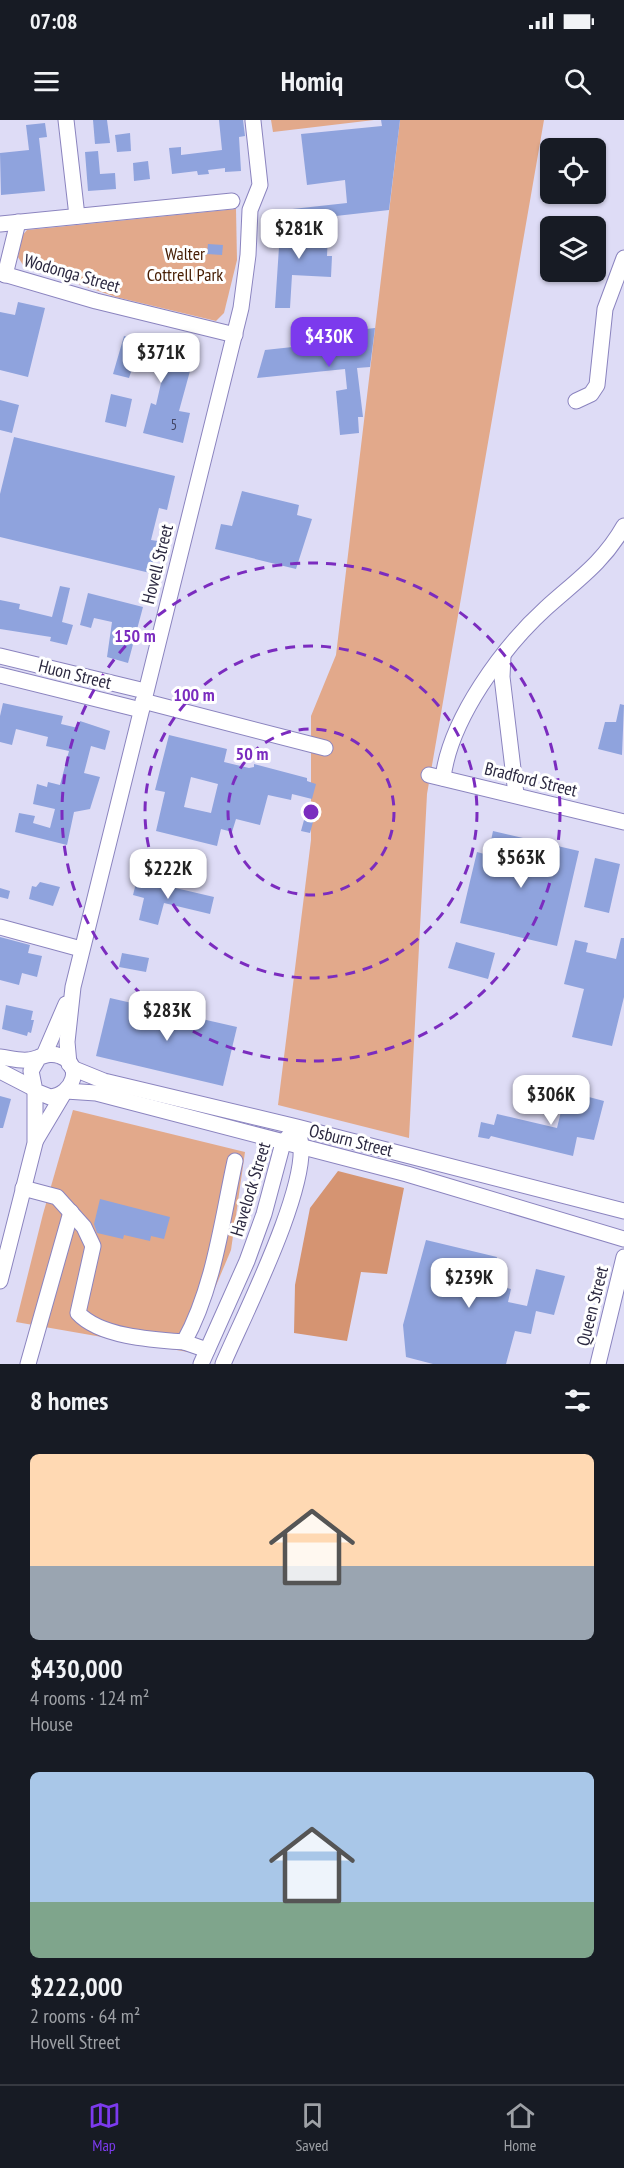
<!DOCTYPE html>
<meta charset="utf-8">
<style>
:root{--surface:#171b24;--page:#242831;--text:#f1f3f6;--muted:#9ea1a6;--line:#363941;--accent:#7c3aed}
body{margin:0;font-family:"PT Sans Narrow",sans-serif;background:var(--page);color:var(--text);height:100vh;display:flex;flex-direction:column;font-size:22px;white-space:nowrap}
*{box-sizing:border-box;margin:0}
p{font-size:20px;color:var(--muted)}
.icon{flex:none;width:33px;height:33px;fill:none;stroke:currentColor;stroke-width:2;stroke-linecap:round;stroke-linejoin:round}
.map{position:relative;height:1244px;overflow:hidden}
.details{display:flex;flex-direction:column;background:var(--surface);flex:1}
.details>*{flex:none}
.buttons{position:absolute;left:540px;top:18px;display:grid;gap:12px}
.buttons a{display:grid;place-items:center;width:66px;height:66px;border-radius:9px;background:var(--surface);box-shadow:0 2px 4px #0004;font-size:30px}
.price{position:absolute;translate:-50% -51px;padding:0 14px;border-radius:12px;background:#fff;color:#222;font-size:20px;line-height:39px;filter:drop-shadow(0 2px 3px #0008)}
.price::after{content:'';position:absolute;left:50%;top:36px;width:18px;height:14px;margin-left:-9px;background:inherit;clip-path:polygon(0 0,100% 0,50% 100%)}
.price.current{background:var(--accent);color:#fff}
ul{padding:0;list-style:none}
li{display:grid;align-content:center;gap:12px;height:318px;padding:0 30px}
li span{display:grid;place-items:center;height:186px;border-radius:9px;color:#555}
li>.icon{margin-inline-start:auto}
span .icon{width:108px;height:108px;fill:#fffc;stroke-width:1}
li b{font-size:26px}
h2{display:flex;justify-content:space-between;align-items:center;height:72px;padding:0 30px;font-size:26px}
.status{display:flex;justify-content:space-between;align-items:center;height:42px;padding:0 30px;background:var(--surface);direction:ltr}
.status svg{height:16px;fill:currentColor}
header{display:flex;justify-content:space-between;align-items:center;height:78px;padding:0 30px;background:var(--surface);font-size:27px;font-weight:600}
.dock{display:flex;justify-content:space-around;align-items:center;height:84px;border-top:2px solid var(--line);background:var(--surface);font-size:16px;color:var(--muted)}
.dock a{display:grid;justify-items:center;gap:3px}
.dock .current{color:var(--accent)}
.map>svg:first-child{display:block}
.green{fill:#e2a98b}
.forest{fill:#d59472}
.building{fill:#8fa3dd;fill-rule:evenodd}
.lines{fill:none;stroke-linecap:round;stroke-linejoin:round}
.minor-casing{stroke:#8b84bf;stroke-width:17}
.minor{stroke:#fff;stroke-width:15}
.ring{fill:none;stroke:#7b2cbf;stroke-width:3;stroke-dasharray:10 8}
.labels{text-anchor:middle;dominant-baseline:central;stroke-width:6;stroke-linejoin:round;paint-order:stroke}
.number-label{font-size:15px;fill:#444767}
.park-label{font-size:18px;fill:#461d03;stroke:#fff}
.street-label{font-size:18px;fill:#2b2840;stroke:#fff}
.centre{fill:#7b2cbf;stroke:#fff;stroke-width:3}
.ring-label{font-size:18px;text-anchor:middle;font-weight:bold;fill:#7b2cbf;stroke:#fff;stroke-width:6;stroke-linejoin:round;paint-order:stroke}
</style>
<div class="status"><b>07:08</b><svg viewBox="0 0 49 12"><path d="M0 12V9h3v3zM5 12V6h3v6zM10 12V3h3v9zM15 12V0h3v12zM26 1h20v11H26zM47 4h2v5h-2z"/></svg></div>
<header><svg class="icon" aria-label="menu" viewBox="0 0 24 24"><path d="M4 6h16M4 12h16M4 18h16"/></svg>Homiq<svg class="icon" aria-label="search" viewBox="0 0 24 24"><circle cx="10" cy="10" r="6"/><path d="M15 15l6 6"/></svg></header>
<div class="map">
<svg width="624" height="1244" viewBox="0 0 624 1244">
<rect width="100%" height="100%" fill="#dedcf6"/>
<!-- green -->
<g class="green">
<polygon points="271,0 374,0 273,12"/>
<polygon points="400,0 544,0 427,674 409,1018 278,985 311,720 311,596 336,535"/>
<polygon points="236,89 237,140 224,193 216,201 116,177 23,145 18,137 21,117 27,110"/>
<polygon points="73,990 245,1032 231,1130 188,1232 16,1202 43,1094"/>
</g>
<!-- forest -->
<polygon class="forest" points="338,1051 404,1068 387,1154 361,1152 347,1221 294,1213 295,1165 310,1088"/>
<!-- building -->
<g class="building">
<polygon points="93,0 107,0 110,23 95,24"/>
<polygon points="219,0 243,0 245,16 239,17 241,51 225,52 225,48 208,50 209,54 198,55 197,51 172,54 169,28 181,27 181,35 222,30"/>
<polygon points="381,0 400,0 389,90 274,103 274,91 347,83 345,60 307,65 301,14 382,6"/>
<polygon points="45,3 47,17 39,18 45,71 1,75 0,33 29,30 26,5"/>
<polygon points="130,13 131,31 117,32 115,15"/>
<polygon points="98,31 100,54 115,53 116,69 88,71 85,32"/>
<polygon points="148,41 150,59 134,61 133,43"/>
<polygon points="275,109 328,113 327,136 332,136 331,157 292,155 290,188 275,188 279,127 273,127"/>
<polygon points="208,124 223,125 222,135 207,134"/>
<polygon points="18,182 45,188 28,257 0,250 0,192 15,195"/>
<polygon points="375,208 370,247 357,248 363,297 358,297 359,313 340,315 336,271 347,269 345,249 257,258 265,230 320,224 320,214"/>
<polygon points="142,213 158,217 153,236 170,240 171,234 175,235 179,220 194,224 190,239 193,240 179,291 190,293 183,323 143,313 151,283 156,285 164,250 134,243 129,258 113,254 124,216 140,220"/>
<polygon points="111,274 132,279 126,307 105,302"/>
<polygon points="0,280 19,285 12,313 0,310"/>
<polygon points="14,317 175,356 167,390 159,388 151,420 158,421 150,453 0,417 0,374"/>
<polygon points="242,371 299,385 297,395 312,399 296,449 215,429 221,404 232,406"/>
<polygon points="60,466 70,468 62,502 73,505 67,525 50,521 51,517 0,509 0,480 20,484 19,489 52,497"/>
<polygon points="88,473 143,487 128,543 107,537 112,502 94,498 91,508 80,505"/>
<polygon points="3,583 63,596 61,604 78,608 80,601 110,611 105,630 91,626 84,653 100,657 90,689 74,692 67,725 15,712 19,693 35,696 33,703 50,708 55,689 33,684 37,664 47,667 48,662 60,665 69,631 46,626 48,617 16,609 12,625 0,622 0,596"/>
<polygon points="620,584 624,585 622,635 598,629 605,602 616,602"/>
<path d="M169 615 227 629 224 642 249 648 254 647V644L307 658V661L316 664 312 679 292 674 291 680 268 675 260 705 236 699 232 712 221 709 217 726 156 711 165 672 155 670ZM191 657 218 664 211 693 184 687Z"/>
<polygon points="304,700 313,702 310,713 301,711"/>
<polygon points="493,711 579,731 557,826 460,803 477,732 488,735"/>
<polygon points="595,738 620,744 609,793 584,787"/>
<polygon points="137,759 214,777 210,794 164,783 158,805 139,800 144,778 133,775"/>
<polygon points="40,762 60,767 53,786 29,779 32,766 36,767"/>
<polygon points="0,768 10,771 8,779 0,777"/>
<polygon points="0,817 30,825 28,833 42,836 37,857 22,853 19,865 0,860"/>
<polygon points="621,818 624,818 624,877 612,926 572,917 584,869 564,864 575,820 588,823 586,832 616,839"/>
<polygon points="456,822 495,833 488,859 448,848"/>
<polygon points="122,833 149,838 146,852 119,847"/>
<polygon points="110,878 237,907 223,966 96,936"/>
<polygon points="6,885 33,891 31,900 34,900 31,913 28,912 27,916 2,909"/>
<polygon points="566,971 604,981 594,1020 577,1017 573,1036 491,1016 489,1019 478,1017 481,1002 494,1005 497,994 557,1008"/>
<polygon points="0,976 11,979 3,1008 0,1008"/>
<polygon points="100,1079 170,1097 164,1119 151,1116 150,1121 124,1115 123,1119 97,1113 94,1104"/>
<polygon points="426,1120 497,1137 490,1164 511,1169 508,1182 527,1186 536,1149 565,1156 554,1195 536,1191 531,1214 515,1211 506,1244 433,1244 406,1237 403,1205"/>
</g>
<g class="lines">
<!-- minor casing -->
<g class="minor-casing">
<g id="minor">
<polyline points="66,0 77,96"/>
<polyline points="0,104 232,81"/>
<polyline points="0,153 96,181 235,215"/>
<polyline points="5,155 18,102"/>
<polyline points="576,281 591,274 597,265 605,189 624,138"/>
<polyline points="0,536 145,571"/>
<polyline points="503,536 502,557 516,674"/>
<polyline points="0,555 141,590"/>
<polyline points="143,581 325,628"/>
<polyline points="429,655 624,702"/>
<path d="M443 658C450 599 503 527 546 488 577 460 603 443 624 406"/>
<polyline points="0,807 81,829"/>
<polyline points="44,935 66,884"/>
<path d="M0 937C9 938 19 941 28 940 39 939 48 931 60 936 84 945 73 975 50 977L35 971 31 951 39 937"/>
<polyline points="69,944 67,922 73,867 241,188 248,135 250,90 260,65 253,1"/>
<polyline points="72,948 104,961 297,1007 624,1091"/>
<polyline points="0,951 33,968"/>
<polyline points="66,971 96,973 407,1054 624,1119"/>
<polyline points="36,1020 64,973"/>
<path d="M23 1068 57 1077 84 1107 93 1126 78 1193C100 1217 154 1220 184 1222"/>
<polyline points="0,1161 35,1023 35,971"/>
<path d="M207 1230 184 1222C214 1168 222 1100 235 1041"/>
<polyline points="28,1244 71,1092"/>
<polyline points="201,1244 247,1141 264,1094 283,1023 289,1016"/>
<path d="M223 1244C243 1197 311 1064 300 1019"/>
<polyline points="598,1244 624,1137"/>
</g>
</g>
<!-- minor -->
<use href="#minor" class="minor"/>
</g>
<!-- distance rings -->
<g class="ring">
<circle cx="311" cy="692" r="83"/>
<circle cx="311" cy="692" r="166"/>
<circle cx="311" cy="692" r="249"/>
</g>
<g class="labels">
<!-- number labels -->
<g class="number-label">
<text x="174" y="304">5</text>
</g>
<!-- park labels -->
<g class="park-label">
<text x="185" y="133">Walter<tspan x="185" dy="21">Cottrell Park</tspan></text>
</g>
<!-- street labels -->
<g class="street-label">
<text transform="translate(72 153) rotate(16)">Wodonga Street</text>
<text transform="translate(157 444) rotate(-76)">Hovell Street</text>
<text transform="translate(75 554) rotate(14)">Huon Street</text>
<text transform="translate(531 659) rotate(14)">Bradford Street</text>
<text transform="translate(351 1020) rotate(14)">Osburn Street</text>
<text transform="translate(250 1069) rotate(-73)">Havelock Street</text>
<text transform="translate(592 1186) rotate(-76)">Queen Street</text>
</g>
</g>
<circle cx="311" cy="692" r="9" class="centre"/>
<g class="ring-label">
<text x="135" y="522">150 m</text>
<text x="194" y="581">100 m</text>
<text x="252" y="640">50 m</text>
</g>
</svg>
<div class="buttons">
<a><svg class="icon" aria-label="locate" viewBox="0 0 24 24"><circle cx="12" cy="12" r="6"/><path d="M12 2v4M12 18v4M2 12h4M18 12h4"/></svg></a>
<a><svg class="icon" aria-label="layers" viewBox="0 0 24 24"><path d="M12 4l9 5-9 5-9-5zM3 14l9 5 9-5"/></svg></a>
</div>
<b class="price" style="left:299px;top:140px">$281K</b>
<b class="price current" style="left:329px;top:248px">$430K</b>
<b class="price" style="left:161px;top:264px">$371K</b>
<b class="price" style="left:521px;top:769px">$563K</b>
<b class="price" style="left:168px;top:780px">$222K</b>
<b class="price" style="left:167px;top:922px">$283K</b>
<b class="price" style="left:551px;top:1006px">$306K</b>
<b class="price" style="left:469px;top:1189px">$239K</b>
</div>
<section class="details">
<h2>8 homes<svg class="icon" aria-label="filters" viewBox="0 0 24 24"><path d="M4 7h16M4 17h16"/><circle cx="9" cy="7" r="2"/><circle cx="15" cy="17" r="2"/></svg></h2>
<ul>
<li><span style="background:linear-gradient(#ffd9b3 60%,#9aa5b1 0)"><svg class="icon" aria-label="home" viewBox="0 0 24 24"><path d="M3 11l9-7 9 7M6 9v11h12V9"/></svg></span><div><b>$430,000</b><p>4 rooms · 124 m²</p><p>House</p></div></li>
<li><span style="background:linear-gradient(#a9c7e8 70%,#7fa58c 0)"><svg class="icon" aria-label="home" viewBox="0 0 24 24"><path d="M3 11l9-7 9 7M6 9v11h12V9"/></svg></span><div><b>$222,000</b><p>2 rooms · 64 m²</p><p>Hovell Street</p></div></li>
</ul>
</section>
<nav class="dock">
<a class="current"><svg class="icon" aria-label="map" viewBox="0 0 24 24"><path d="M3 6l6-2 6 2 6-2v14l-6 2-6-2-6 2zM9 4v14M15 6v14"/></svg>Map</a>
<a><svg class="icon" aria-label="saved" viewBox="0 0 24 24"><path d="M7 4h10v16l-5-4-5 4z"/></svg>Saved</a>
<a><svg class="icon" aria-label="home" viewBox="0 0 24 24"><path d="M3 11l9-7 9 7M6 9v11h12V9"/></svg>Home</a>
</nav>
